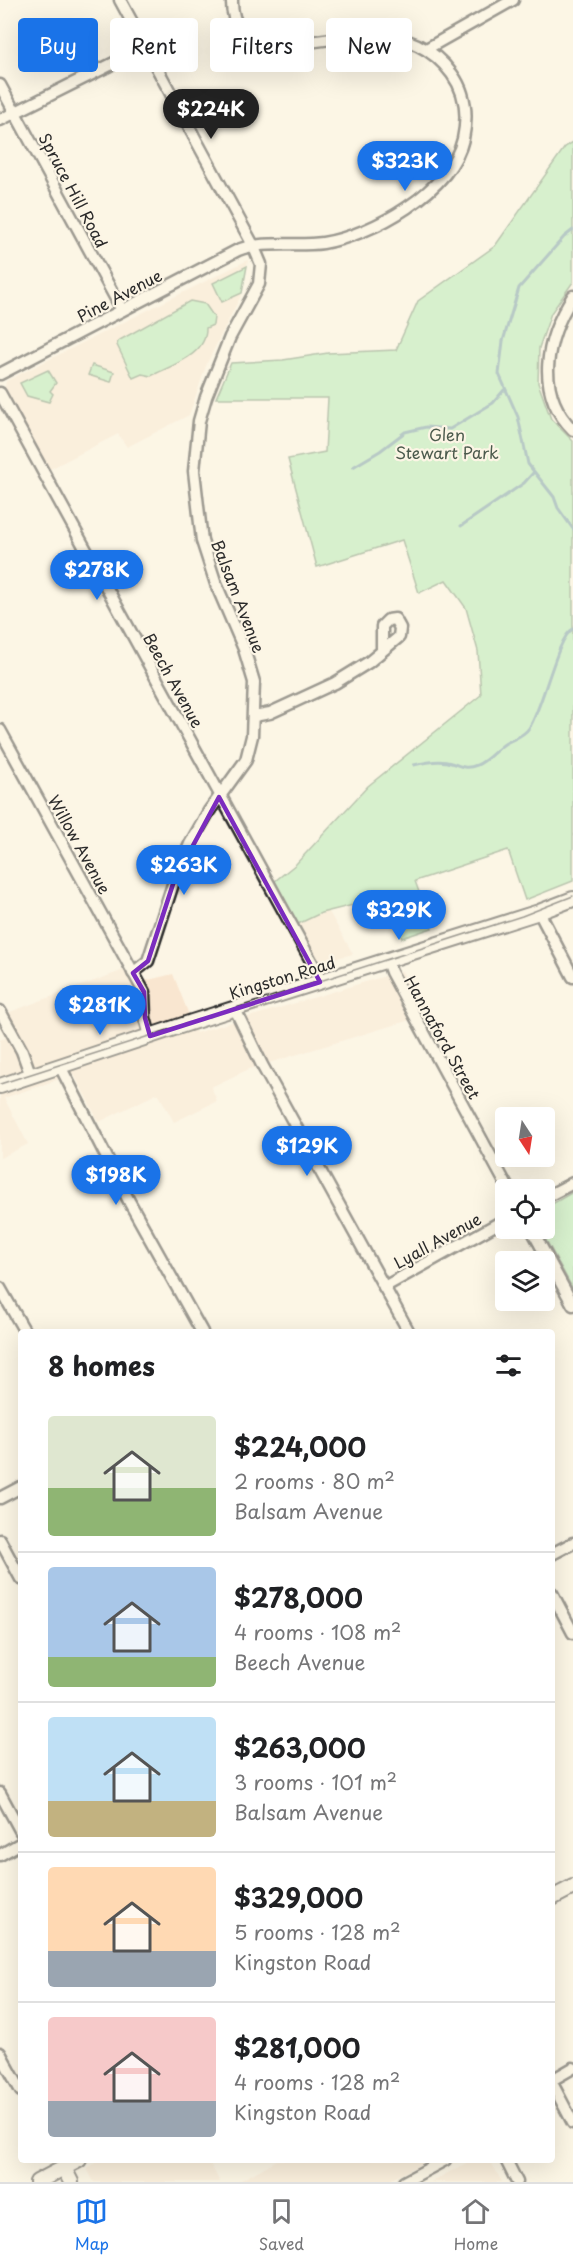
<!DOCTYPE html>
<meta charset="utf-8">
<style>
:root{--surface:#fff;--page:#f6f6f6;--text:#202124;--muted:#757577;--line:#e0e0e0;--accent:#1a73e8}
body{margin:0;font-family:"Playpen Sans",sans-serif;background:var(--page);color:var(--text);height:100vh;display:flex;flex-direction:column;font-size:22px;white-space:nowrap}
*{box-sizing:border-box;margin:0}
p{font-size:20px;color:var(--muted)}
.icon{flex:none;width:33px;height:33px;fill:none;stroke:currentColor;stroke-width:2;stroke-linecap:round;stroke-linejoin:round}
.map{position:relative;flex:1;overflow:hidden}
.side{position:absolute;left:18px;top:1329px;width:537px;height:834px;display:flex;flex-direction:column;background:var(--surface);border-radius:6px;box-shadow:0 6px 24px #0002}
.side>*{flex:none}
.guide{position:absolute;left:18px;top:18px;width:537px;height:54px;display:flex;gap:12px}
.needle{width:39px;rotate:168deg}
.controls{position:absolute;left:495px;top:1107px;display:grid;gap:12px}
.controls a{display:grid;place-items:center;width:60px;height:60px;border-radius:6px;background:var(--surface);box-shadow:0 6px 24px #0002;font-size:30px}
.price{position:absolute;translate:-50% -51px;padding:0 14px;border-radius:21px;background:var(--accent);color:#fff;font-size:20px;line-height:39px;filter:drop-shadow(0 2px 3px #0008)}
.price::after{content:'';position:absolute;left:50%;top:36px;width:18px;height:14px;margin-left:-9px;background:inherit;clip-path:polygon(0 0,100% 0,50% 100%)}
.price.current{background:#222;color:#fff}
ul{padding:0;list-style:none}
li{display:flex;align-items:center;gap:18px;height:150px;padding:0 30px}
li+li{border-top:2px solid var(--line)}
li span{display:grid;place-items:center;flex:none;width:168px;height:120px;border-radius:6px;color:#555}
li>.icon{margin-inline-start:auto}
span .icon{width:72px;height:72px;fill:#fffc;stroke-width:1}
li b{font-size:26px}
h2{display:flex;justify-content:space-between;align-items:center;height:72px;padding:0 30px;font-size:26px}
.pill{padding:0 21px;border-radius:6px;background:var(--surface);box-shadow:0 6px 24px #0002;font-size:21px;line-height:54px}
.pill.current{background:var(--accent);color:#fff}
.tab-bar{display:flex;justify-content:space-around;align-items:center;height:84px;border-top:2px solid var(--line);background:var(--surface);font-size:16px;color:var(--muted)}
.tab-bar a{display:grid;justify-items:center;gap:3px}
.tab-bar .current{color:var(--accent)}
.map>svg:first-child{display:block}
.built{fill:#f9e6d0}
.green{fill:#ace9af;stroke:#6c8a6d;stroke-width:1.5}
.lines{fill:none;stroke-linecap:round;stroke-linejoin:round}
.stream{stroke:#65929f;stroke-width:3}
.minor-casing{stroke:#2b2b2b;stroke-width:15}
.major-casing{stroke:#2b2b2b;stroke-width:18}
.minor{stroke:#fcf5e5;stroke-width:10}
.major{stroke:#fcf5e5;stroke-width:14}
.tram{stroke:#2b2b2b;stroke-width:1.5}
.marked{fill:none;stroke:#7b2cbf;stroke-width:4.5;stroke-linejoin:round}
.labels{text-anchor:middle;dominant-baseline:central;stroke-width:4.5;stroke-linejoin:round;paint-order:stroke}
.street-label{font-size:16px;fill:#2b2b2b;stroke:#fcf5e5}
.park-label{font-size:16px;fill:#4b5a4c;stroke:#fcf5e5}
</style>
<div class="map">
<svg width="573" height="2182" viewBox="0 0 573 2182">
<rect width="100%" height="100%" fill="#fcf5e5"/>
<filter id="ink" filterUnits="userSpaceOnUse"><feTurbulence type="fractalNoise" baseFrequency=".0167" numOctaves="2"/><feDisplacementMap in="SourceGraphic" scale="12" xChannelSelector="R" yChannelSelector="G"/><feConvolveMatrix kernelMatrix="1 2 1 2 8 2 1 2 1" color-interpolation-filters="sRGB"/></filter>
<g filter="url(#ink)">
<!-- built -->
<g class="built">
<polygon points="248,260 242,293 207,363 189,415 127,447 118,434 50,469 5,387 6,381"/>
<polygon points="329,912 353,954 320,962 298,924 322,913"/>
<polygon points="124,970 132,984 173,974 196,1033 402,971 423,1016 249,1069 211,1087 217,1101 174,1122 158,1093 99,1122 74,1074 4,1098 28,1144 0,1158 0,1040 6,1038 0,1027 0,1020 10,1012"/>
<polygon points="102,2160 208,2160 220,2182 94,2182 87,2168"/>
<polygon points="277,2160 428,2160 386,2182 238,2182"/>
<polygon points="472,2160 490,2160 502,2182 431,2182"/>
</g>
<!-- green -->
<g class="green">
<polygon points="573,142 573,282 551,313 539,348 538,383 551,419 573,441 573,881 525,900 508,850 415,881 432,928 402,938 377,899 321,913 298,924 275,881 296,864 368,786 481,695 478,651 466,608 446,580 419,593 402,540 317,567 288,459 325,452 328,398 216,398 231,363 283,360 328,353 396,350 418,301 495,246 565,147"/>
<polygon points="247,266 242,293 222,302 213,283"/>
<path d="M190 301 205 304 214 317 213 325 206 328C207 355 172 365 151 376L142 374 133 378 117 345 118 341Z"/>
<polygon points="92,365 114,372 111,382 88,375"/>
<polygon points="48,370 56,383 50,391 53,394 49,402 27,396 20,383"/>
<polygon points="573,1192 573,1289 540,1229 544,1228 545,1208"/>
</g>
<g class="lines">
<!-- stream -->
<g class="stream">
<polyline points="573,230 564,237 519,288 503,341 499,374 518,417 528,464 554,497 558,508 573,529"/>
<polyline points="353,467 380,451 405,432 426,427 450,429 493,403 504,390"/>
<polyline points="461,526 524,483 533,473"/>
<path d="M414 765C426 762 440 759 451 763 461 766 465 770 477 765 489 760 496 749 506 743 514 738 523 737 529 728 543 708 557 636 573 629"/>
</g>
<!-- minor casing -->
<g class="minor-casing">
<g id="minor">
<polyline points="120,0 253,245 261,264 259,284 230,337 206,397 199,421 194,471 202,541 216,584 244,649 254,682 252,736 246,760 209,811 190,844 174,881 148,961 133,973"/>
<polyline points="428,48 513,0"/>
<polyline points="0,85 122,310"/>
<polyline points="0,120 146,47"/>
<path d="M573 296C546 338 534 391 573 430"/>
<path d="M0 374 238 250C264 240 295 247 323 243 373 235 451 191 463 139 468 116 466 93 452 74 431 45 400 34 365 35 327 36 230 68 232 0"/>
<polyline points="0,393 315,968 320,982"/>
<polyline points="254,716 270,713 335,683 369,662 399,637 400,628 395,619 388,620 382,626 382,649"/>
<polyline points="0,730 144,992 145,1018 150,1036"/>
<polyline points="539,912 573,977"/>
<polyline points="387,961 391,972 509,1190"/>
<polyline points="235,1009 262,1065 409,1332"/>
<polyline points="0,1011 22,1051 31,1076"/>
<polyline points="60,1066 130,1203 202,1332"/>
<polyline points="544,1198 573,1183"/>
<polyline points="531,1228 573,1305"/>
<polyline points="384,1287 506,1219"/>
<polyline points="0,1288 25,1332"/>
<polyline points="0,1498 21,1487"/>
<polyline points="0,1540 21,1579"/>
<polyline points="552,1554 573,1543"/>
<polyline points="552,1593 573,1633"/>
<polyline points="0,1793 21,1832"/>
<polyline points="0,1855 21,1843"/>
<polyline points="0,2053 21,2091"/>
<polyline points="552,2080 573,2068"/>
<polyline points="552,2083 573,2123"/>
<polyline points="506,2160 517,2182"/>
<polyline points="404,2182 445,2160"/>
</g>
</g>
<!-- major casing -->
<g class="major-casing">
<g id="major">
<polyline points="0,1086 192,1022 539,912 573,899"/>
<polyline points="552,1898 573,1887"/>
<polyline points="64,2168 71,2182"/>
<polyline points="37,2182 79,2160"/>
</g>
</g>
<!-- minor -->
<use href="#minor" class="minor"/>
<!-- major -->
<use href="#major" class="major"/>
<!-- tram -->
<polyline class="tram" points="0,1084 522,916 573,896"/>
</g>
</g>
<!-- marked area -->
<path d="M0 0H573V2182H0ZM219 797 320 982 150 1036 145 1018 144 992 133 973 148 961 174 881Z" fill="#fcf5e5" fill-opacity=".55" fill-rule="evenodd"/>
<path class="marked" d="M219 797 320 982 150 1036 145 1018 144 992 133 973 148 961 174 881Z"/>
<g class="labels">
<!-- street labels -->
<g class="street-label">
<text transform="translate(74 190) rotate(62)">Spruce Hill Road</text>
<text transform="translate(119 295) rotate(-28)">Pine Avenue</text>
<text transform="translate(239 596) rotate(69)">Balsam Avenue</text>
<text transform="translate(174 680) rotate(61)">Beech Avenue</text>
<text transform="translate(80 844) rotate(61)">Willow Avenue</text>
<text transform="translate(282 977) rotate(-17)">Kingston Road</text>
<text transform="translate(443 1037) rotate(61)">Hannaford Street</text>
<text transform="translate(437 1240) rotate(-29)">Lyall Avenue</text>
</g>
<!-- park labels -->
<g class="park-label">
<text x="447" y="434">Glen<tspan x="447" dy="18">Stewart Park</tspan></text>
</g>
</g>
</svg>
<div class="controls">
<a><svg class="needle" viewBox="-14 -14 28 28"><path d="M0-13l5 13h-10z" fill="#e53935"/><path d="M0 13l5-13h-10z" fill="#757577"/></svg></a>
<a><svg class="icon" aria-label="locate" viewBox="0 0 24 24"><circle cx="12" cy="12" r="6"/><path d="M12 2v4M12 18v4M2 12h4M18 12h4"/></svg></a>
<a><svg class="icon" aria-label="layers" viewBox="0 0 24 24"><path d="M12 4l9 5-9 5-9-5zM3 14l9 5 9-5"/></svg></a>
</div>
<b class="price current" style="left:211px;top:140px">$224K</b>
<b class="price" style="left:405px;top:192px">$323K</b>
<b class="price" style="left:97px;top:601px">$278K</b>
<b class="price" style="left:184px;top:896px">$263K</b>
<b class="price" style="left:399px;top:941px">$329K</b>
<b class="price" style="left:100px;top:1036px">$281K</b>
<b class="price" style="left:307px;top:1177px">$129K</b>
<b class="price" style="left:116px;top:1206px">$198K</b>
<div class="guide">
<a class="pill current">Buy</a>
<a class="pill">Rent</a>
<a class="pill">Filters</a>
<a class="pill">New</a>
</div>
<section class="side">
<h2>8 homes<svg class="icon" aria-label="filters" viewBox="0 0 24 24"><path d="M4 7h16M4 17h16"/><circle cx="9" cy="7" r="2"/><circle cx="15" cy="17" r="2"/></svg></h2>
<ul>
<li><span style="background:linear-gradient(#dfe7d0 60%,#8fb573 0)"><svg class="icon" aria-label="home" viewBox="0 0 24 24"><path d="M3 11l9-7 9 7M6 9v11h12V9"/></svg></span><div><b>$224,000</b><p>2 rooms · 80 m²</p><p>Balsam Avenue</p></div></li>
<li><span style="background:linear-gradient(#a9c7e8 75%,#8fb573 0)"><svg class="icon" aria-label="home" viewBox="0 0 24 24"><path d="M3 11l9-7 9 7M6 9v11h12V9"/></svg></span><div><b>$278,000</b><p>4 rooms · 108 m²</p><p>Beech Avenue</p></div></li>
<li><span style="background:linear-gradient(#bfe0f5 70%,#c2b280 0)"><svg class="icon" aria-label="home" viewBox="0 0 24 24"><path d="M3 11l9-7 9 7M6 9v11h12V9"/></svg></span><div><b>$263,000</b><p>3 rooms · 101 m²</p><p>Balsam Avenue</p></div></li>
<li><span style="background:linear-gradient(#ffd9b3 70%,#9aa5b1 0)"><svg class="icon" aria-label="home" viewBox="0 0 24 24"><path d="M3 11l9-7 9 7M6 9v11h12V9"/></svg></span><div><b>$329,000</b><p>5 rooms · 128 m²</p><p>Kingston Road</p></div></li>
<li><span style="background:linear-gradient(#f6c9c9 70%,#9aa5b1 0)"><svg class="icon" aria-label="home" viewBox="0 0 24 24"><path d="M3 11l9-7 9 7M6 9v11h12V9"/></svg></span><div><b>$281,000</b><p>4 rooms · 128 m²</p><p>Kingston Road</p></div></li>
</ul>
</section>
</div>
<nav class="tab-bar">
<a class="current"><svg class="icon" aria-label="map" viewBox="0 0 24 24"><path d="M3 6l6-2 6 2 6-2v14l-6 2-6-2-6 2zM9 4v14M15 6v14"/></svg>Map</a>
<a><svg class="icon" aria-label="saved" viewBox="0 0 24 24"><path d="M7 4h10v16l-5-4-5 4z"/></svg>Saved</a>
<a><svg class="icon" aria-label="home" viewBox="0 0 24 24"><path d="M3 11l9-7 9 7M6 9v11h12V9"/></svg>Home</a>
</nav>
